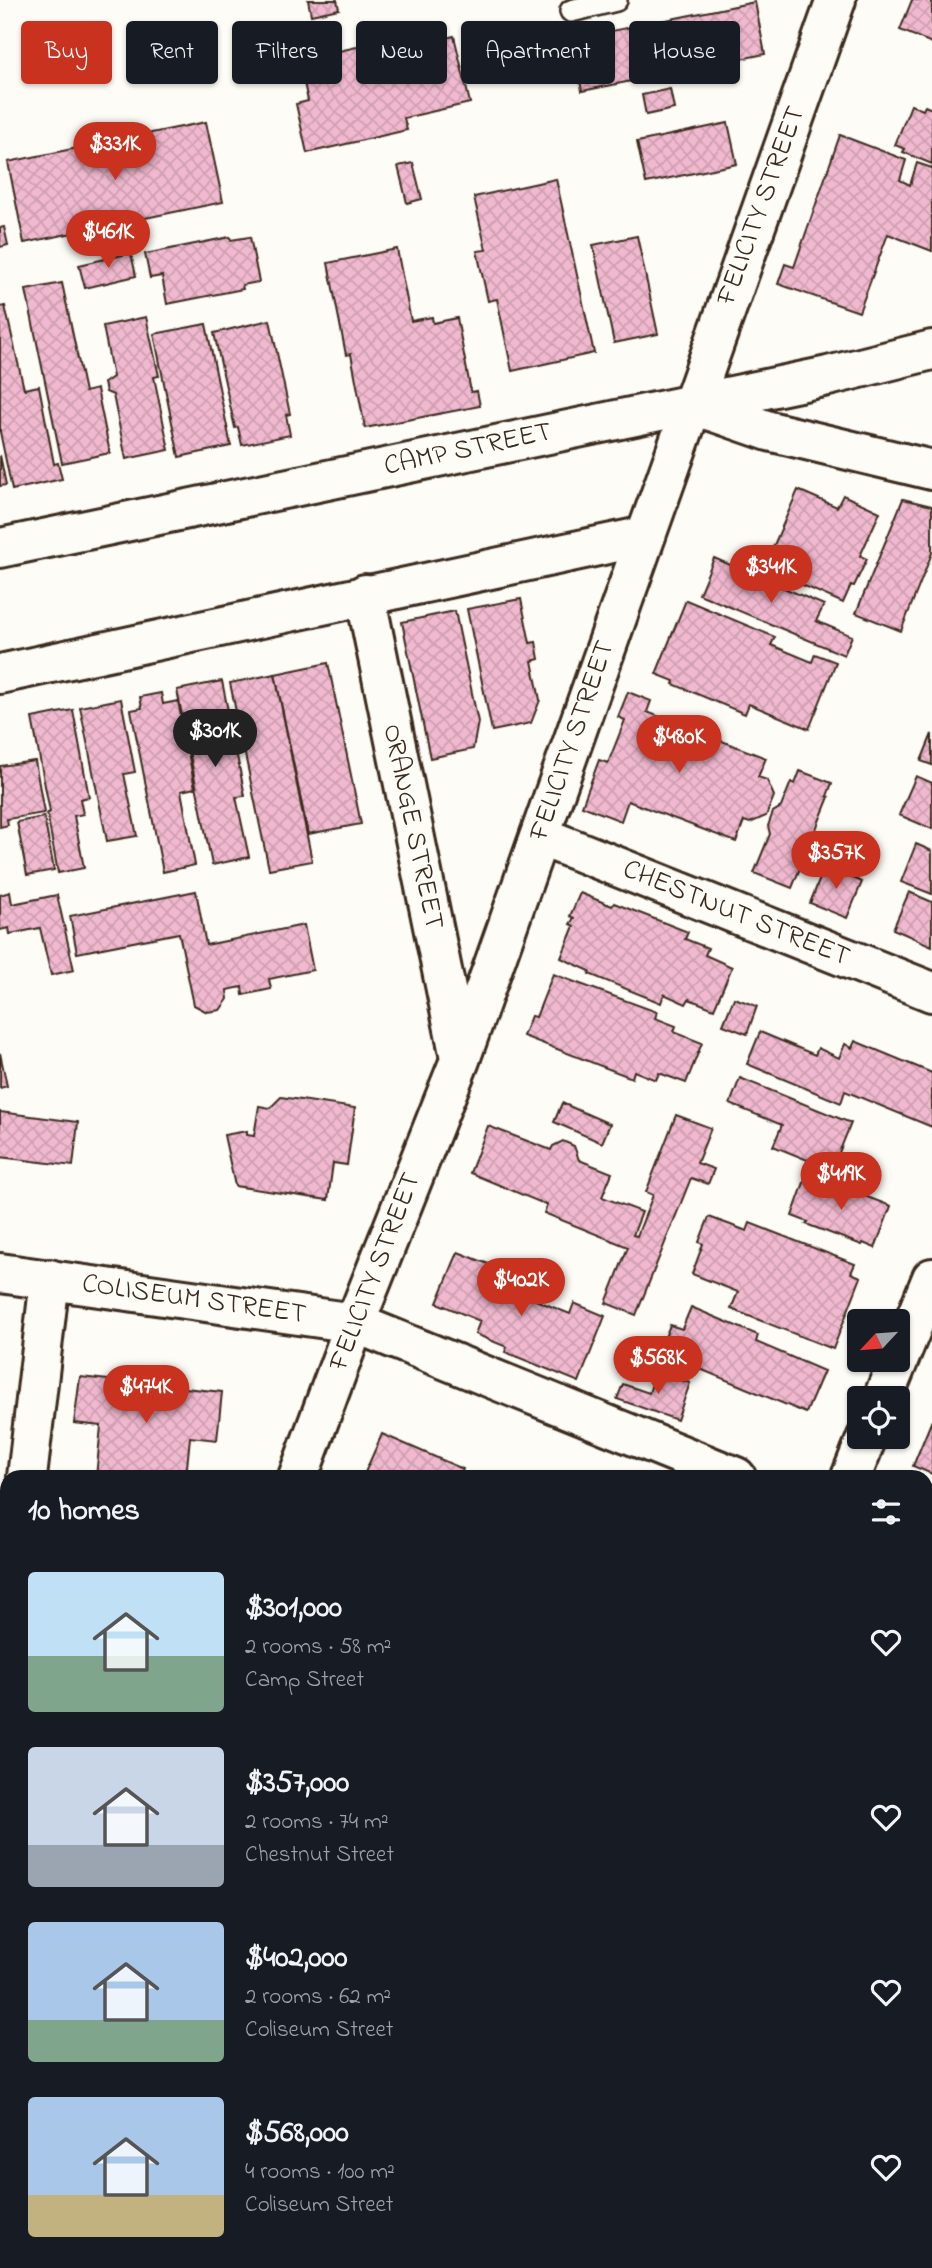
<!DOCTYPE html>
<meta charset="utf-8">
<style>
:root{--surface:#171b24;--page:#20242c;--text:#f1f3f6;--muted:#9ea1a6;--accent:#c8321e}
body{margin:0;font-family:"Indie Flower",sans-serif;background:var(--page);color:var(--text);height:100vh;display:flex;flex-direction:column;font-size:26px;white-space:nowrap}
*{box-sizing:border-box;margin:0}
p{font-size:23px;color:var(--muted)}
.icon{flex:none;width:38px;height:38px;fill:none;stroke:currentColor;stroke-width:2;stroke-linecap:round;stroke-linejoin:round}
.map{position:relative;flex:1;overflow:hidden}
.sheet{position:absolute;left:0px;top:1470px;width:933px;height:798px;display:flex;flex-direction:column;background:var(--surface);border-radius:21px 21px 0 0;box-shadow:0 2px 5px #0004}
.sheet>*{flex:none}
.top-card{position:absolute;left:21px;top:21px;width:891px;height:63px;display:flex;gap:14px}
.needle{width:46px;rotate:244deg}
.buttons{position:absolute;left:847px;top:1309px;display:grid;gap:14px}
.buttons a{display:grid;place-items:center;width:63px;height:63px;border-radius:7px;background:var(--surface);box-shadow:0 2px 5px #0004;font-size:35px}
.price{position:absolute;translate:-50% -60px;padding:0 16px;border-radius:24px;background:var(--accent);color:#fff;font-size:23px;line-height:46px;filter:drop-shadow(0 2px 4px #0008)}
.price::after{content:'';position:absolute;left:50%;top:42px;width:21px;height:16px;margin-left:-10px;background:inherit;clip-path:polygon(0 0,100% 0,50% 100%)}
.price.on{background:#222;color:#fff}
ul{padding:0;list-style:none}
li{display:flex;align-items:center;gap:21px;height:175px;padding:0 28px}
li span{display:grid;place-items:center;flex:none;width:196px;height:140px;border-radius:7px;color:#555}
li>.icon{margin-inline-start:auto}
span .icon{width:84px;height:84px;fill:#fffc;stroke-width:1}
li b{font-size:30px}
h2{display:flex;justify-content:space-between;align-items:center;height:84px;padding:0 28px;font-size:30px}
.pill{padding:0 24px;border-radius:7px;background:var(--surface);box-shadow:0 2px 5px #0004;font-size:24px;line-height:63px}
.pill.on{background:var(--accent);color:#fff}
.map>svg:first-child{display:block}
.building{fill:url(#building-cross-hatch);stroke:#3b2a1e;stroke-width:2}
.lines{fill:none;stroke-linecap:round;stroke-linejoin:round}
.lane-casing{stroke:#3b2a1e;stroke-width:26}
.street-casing{stroke:#3b2a1e;stroke-width:44}
.lane{stroke:#fdfcf7;stroke-width:21}
.street{stroke:#fdfcf7;stroke-width:38}
.labels{text-anchor:middle;dominant-baseline:central;stroke-width:5;stroke-linejoin:round;paint-order:stroke}
.street-label{font-size:28px;fill:#3b2a1e;stroke:#fdfcf7}
</style>
<div class="map">
<svg width="932" height="2268" viewBox="0 0 932 2268">
<defs>
<pattern id="building-cross-hatch" width="8" height="8" patternUnits="userSpaceOnUse" patternTransform="scale(1.75)"><rect width="8" height="8" fill="#f0b9cf"/><path d="M0 0l8 8M0 8l8-8" fill="none" stroke="#cf9fb1"/></pattern>
</defs>
<rect width="100%" height="100%" fill="#fdfcf7"/>
<filter id="ink" filterUnits="userSpaceOnUse"><feTurbulence type="fractalNoise" baseFrequency=".0143" numOctaves="2"/><feDisplacementMap in="SourceGraphic" scale="14" xChannelSelector="R" yChannelSelector="G"/><feConvolveMatrix kernelMatrix="1 2 1 2 8 2 1 2 1" color-interpolation-filters="sRGB"/></filter>
<g filter="url(#ink)">
<!-- building -->
<g class="building">
<polygon points="308,0 337,0 339,9 311,15"/>
<polygon points="912,0 932,0 932,43 900,30"/>
<polygon points="755,2 765,54 582,91 572,39"/>
<polygon points="454,36 470,103 404,118 407,130 307,153 296,104 308,101 299,60 388,40 391,51"/>
<polygon points="670,89 674,109 646,115 642,95"/>
<polygon points="911,105 923,110 925,106 932,109 932,164 903,152 905,149 895,145"/>
<polygon points="206,122 223,202 24,243 8,162"/>
<polygon points="728,123 737,164 646,183 637,142"/>
<polygon points="840,135 906,160 900,180 910,185 917,163 932,168 932,251 888,234 859,312 778,284 785,264 794,267"/>
<polygon points="413,163 422,199 407,203 398,166"/>
<polygon points="556,179 594,353 512,371 497,299 488,301 477,251 486,250 474,197"/>
<polygon points="4,227 8,245 0,247 0,228"/>
<polygon points="637,236 658,334 614,343 593,245"/>
<polygon points="230,237 231,240 250,237 259,282 242,285 243,289 167,304 162,276 150,278 145,254"/>
<polygon points="397,249 411,321 432,317 433,323 457,318 471,392 477,391 480,406 365,428 351,354 346,355 328,263"/>
<polygon points="131,253 136,276 85,288 79,265"/>
<polygon points="62,283 85,392 97,389 110,453 62,463 26,290"/>
<polygon points="5,306 24,389 39,386 54,464 58,463 62,479 12,490 0,432 0,307"/>
<polygon points="146,317 159,376 154,377 169,450 126,459 113,395 106,392 104,383 113,377 103,326"/>
<polygon points="270,320 290,414 286,415 290,435 242,445 238,427 235,428 214,333"/>
<polygon points="206,324 231,446 179,457 154,334"/>
<polygon points="0,455 6,485 0,486"/>
<polygon points="798,490 837,507 843,495 880,512 860,556 867,559 854,586 851,585 843,603 764,568"/>
<polygon points="903,499 932,506 932,553 901,631 856,613"/>
<polygon points="714,558 824,605 816,621 852,636 844,655 699,594"/>
<polygon points="521,599 530,643 536,642 539,659 532,661 540,700 531,723 492,731 467,609"/>
<polygon points="686,600 775,637 771,645 812,662 815,654 836,662 809,729 749,704 745,714 673,684 674,681 656,674"/>
<polygon points="455,611 478,722 473,749 430,758 402,622"/>
<polygon points="328,663 361,824 308,834 275,674"/>
<polygon points="275,674 312,861 269,869 230,683"/>
<polygon points="222,681 245,796 236,797 249,857 212,865 177,690"/>
<polygon points="628,692 651,701 647,712 766,758 758,777 767,780 774,796 766,816 750,823 744,821 736,842 628,801 621,821 582,806 599,760 608,763 625,720 618,717"/>
<polygon points="161,693 163,704 178,701 195,788 181,791 195,865 163,872 131,710 142,708 140,697"/>
<polygon points="121,699 135,772 124,774 137,836 107,841 80,707"/>
<polygon points="73,710 89,797 80,799 83,814 74,816 84,868 58,873 47,813 50,812 32,718"/>
<polygon points="932,734 932,765 921,761"/>
<polygon points="35,761 44,813 7,819 8,825 0,827 0,766"/>
<polygon points="800,771 832,783 827,796 829,797 792,888 754,873 770,834 768,826 773,812 781,807 791,782 795,784"/>
<polygon points="916,776 932,783 932,829 899,815"/>
<polygon points="44,817 54,870 27,875 17,822"/>
<polygon points="916,844 932,851 932,894 901,882"/>
<polygon points="827,861 846,869 844,874 862,882 847,918 810,903"/>
<polygon points="196,891 206,945 304,925 313,970 269,979 271,989 243,995 242,987 227,990 228,999 220,1010 207,1012 194,1005 179,933 77,953 70,916"/>
<polygon points="10,892 12,904 57,895 74,970 51,975 40,928 10,934 9,928 0,930 0,895"/>
<polygon points="909,892 932,902 932,946 893,929"/>
<polygon points="580,893 612,906 614,903 688,932 685,939 708,948 705,955 732,967 714,1009 689,999 686,1004 664,994 661,1003 589,974 590,971 561,958 574,926 570,924 574,918 570,916"/>
<polygon points="553,974 657,1012 655,1018 676,1026 674,1032 702,1043 686,1083 659,1073 656,1080 634,1071 632,1078 523,1036 531,1016 536,1017"/>
<polygon points="734,998 757,1006 747,1034 723,1025"/>
<polygon points="760,1032 815,1055 818,1048 839,1058 845,1044 852,1048 855,1041 932,1073 932,1127 845,1091 841,1103 747,1064"/>
<polygon points="0,1053 7,1086 0,1088"/>
<polygon points="740,1078 851,1123 832,1170 773,1146 782,1125 730,1104"/>
<polygon points="281,1097 355,1108 347,1165 333,1163 328,1200 235,1186 224,1135 247,1131 247,1135 254,1136 259,1106 270,1108"/>
<polygon points="562,1103 610,1124 602,1143 554,1122"/>
<polygon points="0,1112 78,1122 73,1166 0,1157"/>
<polygon points="676,1115 711,1128 697,1163 714,1169 708,1184 691,1178 636,1315 606,1303 628,1247 544,1213 547,1205 470,1173 488,1126 551,1150 553,1146 563,1141 574,1146 579,1160 612,1173 602,1197 642,1212 633,1235 637,1236 653,1195 646,1192"/>
<polygon points="807,1174 891,1206 875,1248 863,1243 862,1245 806,1224 808,1222 792,1216"/>
<polygon points="709,1217 747,1231 750,1223 855,1264 851,1273 861,1277 833,1349 731,1309 738,1292 692,1274 703,1244 699,1242"/>
<polygon points="458,1252 529,1280 523,1295 570,1314 574,1303 605,1316 579,1382 505,1352 507,1347 475,1334 480,1321 437,1303"/>
<polygon points="691,1307 758,1335 756,1342 824,1371 806,1413 659,1352 670,1325 682,1329"/>
<polygon points="656,1372 690,1383 677,1420 617,1399 623,1384 649,1393"/>
<polygon points="80,1377 222,1392 217,1440 190,1437 186,1477 96,1477 101,1426 74,1423"/>
<polygon points="932,1420 932,1474 913,1466"/>
<polygon points="382,1434 463,1469 460,1477 363,1477"/>
<polygon points="926,1616 932,1618 932,1709 926,1707"/>
<polygon points="926,1796 932,1799 932,1890 926,1888"/>
<polygon points="7,1913 7,2090 0,2089 0,1969"/>
<polygon points="932,2005 932,2045 926,2042 926,2010 930,2011"/>
<polygon points="926,2120 932,2122 932,2185 926,2183"/>
<polygon points="926,2192 932,2195 932,2256 926,2253"/>
<polygon points="584,2261 747,2261 763,2268 766,2261 798,2261 795,2268 581,2268"/>
<polygon points="874,2261 888,2261 903,2268 871,2268"/>
</g>
<g class="lines">
<!-- lane casing -->
<g class="lane-casing">
<g id="lane">
<polyline points="571,11 616,0"/>
<polyline points="926,1944 932,1947"/>
<polyline points="41,2261 60,2268"/>
</g>
</g>
<!-- street casing -->
<g class="street-casing">
<g id="street">
<polyline points="691,404 769,431 932,470"/>
<polyline points="0,548 828,376 932,350"/>
<polyline points="365,594 460,1058"/>
<polyline points="0,674 645,536"/>
<polyline points="540,836 932,992"/>
<polyline points="0,1273 355,1323 736,1477"/>
<polyline points="883,1398 932,1278"/>
<polyline points="27,1477 50,1279"/>
<polyline points="298,1477 355,1323 460,1060 836,0"/>
<polyline points="851,1477 867,1437"/>
<polyline points="926,1555 932,1557"/>
<polyline points="0,1693 7,1634"/>
<polyline points="0,2130 7,2131"/>
<polyline points="362,2261 379,2268"/>
<polyline points="10,2268 12,2261"/>
<polyline points="532,2268 535,2261"/>
</g>
</g>
<!-- lane -->
<use href="#lane" class="lane"/>
<!-- street -->
<use href="#street" class="street"/>
</g>
</g>
<g class="labels">
<!-- street labels -->
<g class="street-label">
<text transform="translate(762 206) rotate(-70)">FELICITY STREET</text>
<text transform="translate(468 450) rotate(-12)">CAMP STREET</text>
<text transform="translate(573 741) rotate(-71)">FELICITY STREET</text>
<text transform="translate(412 827) rotate(78)">ORANGE STREET</text>
<text transform="translate(736 914) rotate(22)">CHESTNUT STREET</text>
<text transform="translate(376 1272) rotate(-69)">FELICITY STREET</text>
<text transform="translate(194 1300) rotate(8)">COLISEUM STREET</text>
</g>
</g>
</svg>
<div class="buttons">
<a><svg class="needle" viewBox="-14 -14 28 28"><path d="M0-13l5 13h-10z" fill="#e53935"/><path d="M0 13l5-13h-10z" fill="#9ea1a6"/></svg></a>
<a><svg class="icon" aria-label="locate" viewBox="0 0 24 24"><circle cx="12" cy="12" r="6"/><path d="M12 2v4M12 18v4M2 12h4M18 12h4"/></svg></a>
</div>
<b class="price" style="left:115px;top:182px">$331K</b>
<b class="price" style="left:108px;top:270px">$461K</b>
<b class="price" style="left:771px;top:605px">$341K</b>
<b class="price on" style="left:215px;top:769px">$301K</b>
<b class="price" style="left:679px;top:775px">$480K</b>
<b class="price" style="left:836px;top:891px">$357K</b>
<b class="price" style="left:841px;top:1212px">$419K</b>
<b class="price" style="left:521px;top:1318px">$402K</b>
<b class="price" style="left:658px;top:1396px">$568K</b>
<b class="price" style="left:146px;top:1425px">$474K</b>
<div class="top-card">
<a class="pill on">Buy</a>
<a class="pill">Rent</a>
<a class="pill">Filters</a>
<a class="pill">New</a>
<a class="pill">Apartment</a>
<a class="pill">House</a>
</div>
<section class="sheet">
<h2>10 homes<svg class="icon" aria-label="filters" viewBox="0 0 24 24"><path d="M4 7h16M4 17h16"/><circle cx="9" cy="7" r="2"/><circle cx="15" cy="17" r="2"/></svg></h2>
<ul>
<li><span style="background:linear-gradient(#bfe0f5 60%,#7fa58c 0)"><svg class="icon" aria-label="home" viewBox="0 0 24 24"><path d="M3 11l9-7 9 7M6 9v11h12V9"/></svg></span><div><b>$301,000</b><p>2 rooms · 58 m²</p><p>Camp Street</p></div><svg class="icon" aria-label="heart" viewBox="0 0 24 24"><path d="M12 20l-8-8c-3-5 5-10 8-4 3-6 11-1 8 4z"/></svg></li>
<li><span style="background:linear-gradient(#c9d6e8 70%,#9aa5b1 0)"><svg class="icon" aria-label="home" viewBox="0 0 24 24"><path d="M3 11l9-7 9 7M6 9v11h12V9"/></svg></span><div><b>$357,000</b><p>2 rooms · 74 m²</p><p>Chestnut Street</p></div><svg class="icon" aria-label="heart" viewBox="0 0 24 24"><path d="M12 20l-8-8c-3-5 5-10 8-4 3-6 11-1 8 4z"/></svg></li>
<li><span style="background:linear-gradient(#a9c7e8 70%,#7fa58c 0)"><svg class="icon" aria-label="home" viewBox="0 0 24 24"><path d="M3 11l9-7 9 7M6 9v11h12V9"/></svg></span><div><b>$402,000</b><p>2 rooms · 62 m²</p><p>Coliseum Street</p></div><svg class="icon" aria-label="heart" viewBox="0 0 24 24"><path d="M12 20l-8-8c-3-5 5-10 8-4 3-6 11-1 8 4z"/></svg></li>
<li><span style="background:linear-gradient(#a9c7e8 70%,#c2b280 0)"><svg class="icon" aria-label="home" viewBox="0 0 24 24"><path d="M3 11l9-7 9 7M6 9v11h12V9"/></svg></span><div><b>$568,000</b><p>4 rooms · 100 m²</p><p>Coliseum Street</p></div><svg class="icon" aria-label="heart" viewBox="0 0 24 24"><path d="M12 20l-8-8c-3-5 5-10 8-4 3-6 11-1 8 4z"/></svg></li>
</ul>
</section>
</div>
